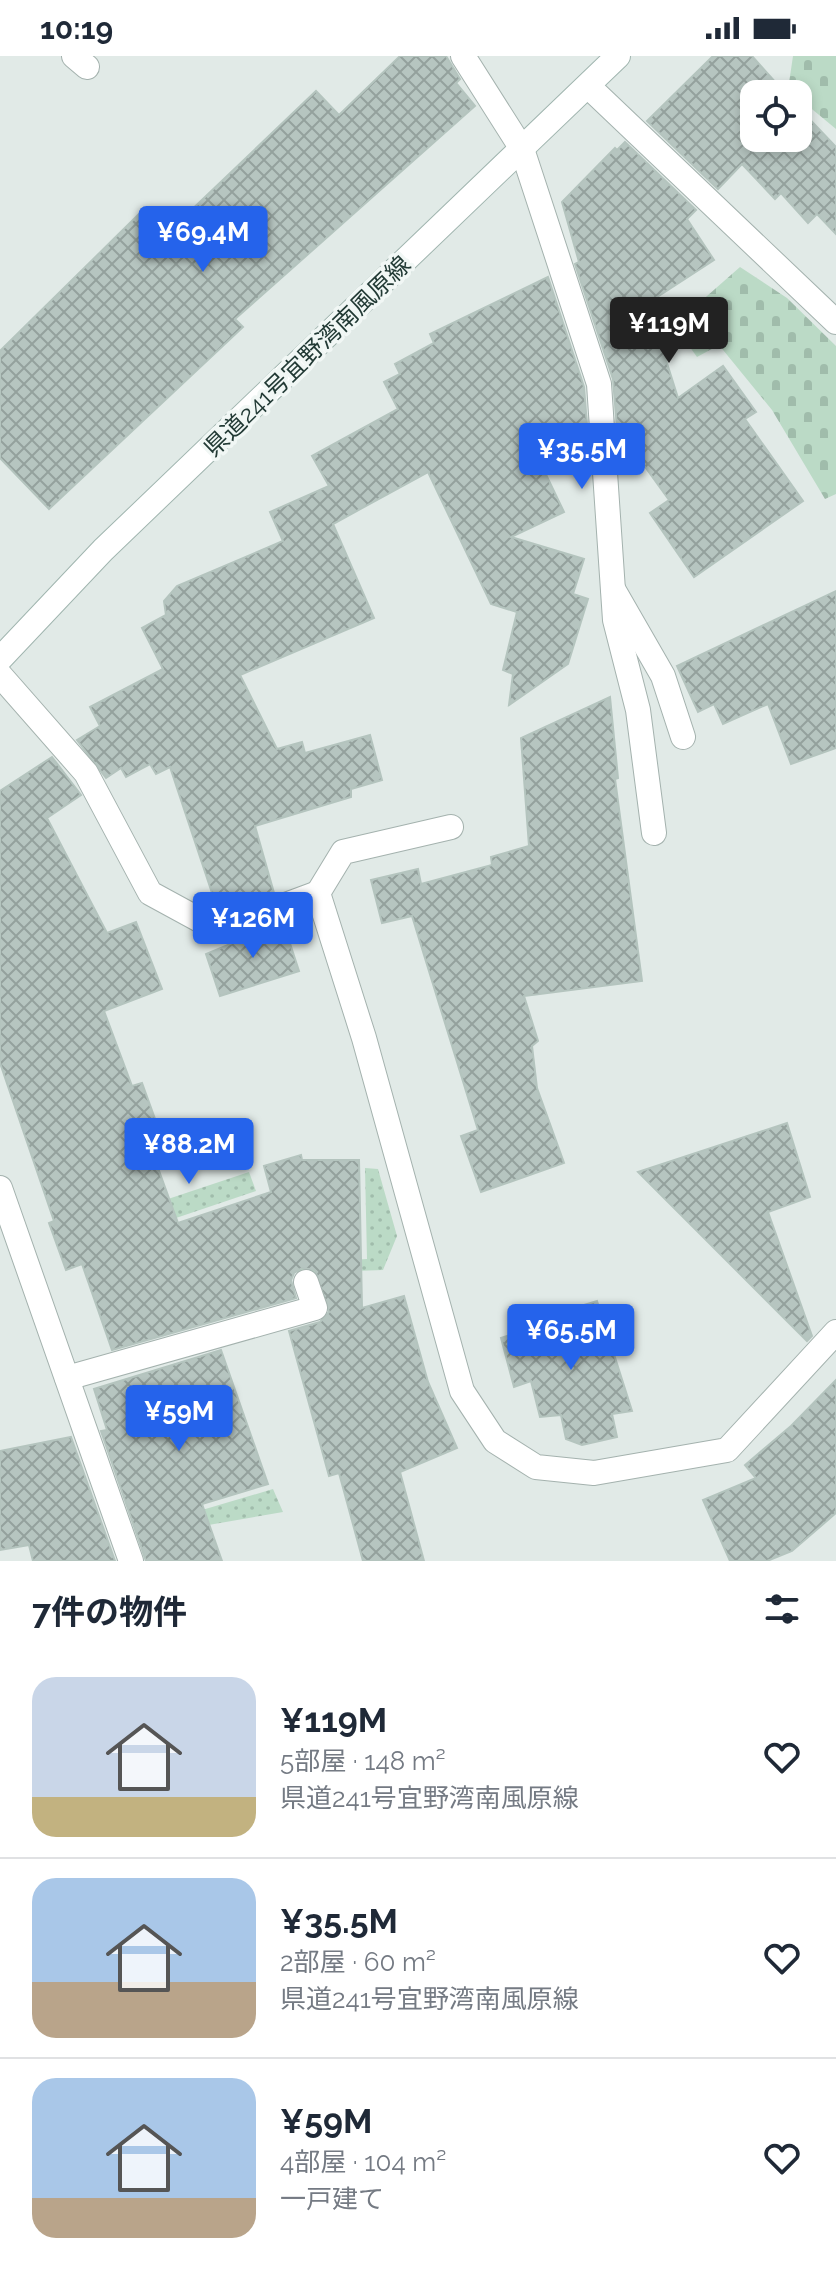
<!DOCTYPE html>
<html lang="ja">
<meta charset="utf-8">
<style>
:root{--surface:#fff;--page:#f2f2f3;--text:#1f2937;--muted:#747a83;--line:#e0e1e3;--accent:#2563eb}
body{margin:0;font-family:Raleway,"Noto Sans JP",sans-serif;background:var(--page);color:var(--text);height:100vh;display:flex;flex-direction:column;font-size:30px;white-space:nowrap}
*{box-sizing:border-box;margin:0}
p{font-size:26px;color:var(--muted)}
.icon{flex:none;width:44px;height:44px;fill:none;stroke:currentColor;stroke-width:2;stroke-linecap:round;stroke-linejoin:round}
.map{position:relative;height:1505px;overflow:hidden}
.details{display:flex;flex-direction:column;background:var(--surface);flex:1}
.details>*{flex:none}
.fabs{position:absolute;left:740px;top:24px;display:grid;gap:16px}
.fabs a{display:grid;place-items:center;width:72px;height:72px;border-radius:16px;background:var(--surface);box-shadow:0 4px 12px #0003;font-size:40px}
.price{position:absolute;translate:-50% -68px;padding:0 18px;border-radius:8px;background:var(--accent);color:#fff;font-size:26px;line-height:52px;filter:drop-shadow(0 2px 4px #0008)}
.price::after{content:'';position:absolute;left:50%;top:48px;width:24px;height:18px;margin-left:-12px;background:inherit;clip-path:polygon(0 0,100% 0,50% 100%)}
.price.active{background:#222;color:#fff}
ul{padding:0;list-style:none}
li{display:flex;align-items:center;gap:24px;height:200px;padding:0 32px}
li+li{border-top:2px solid var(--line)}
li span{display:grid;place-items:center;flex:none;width:224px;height:160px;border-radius:24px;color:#555}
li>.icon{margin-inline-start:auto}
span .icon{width:96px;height:96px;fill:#fffc;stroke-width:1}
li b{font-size:34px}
h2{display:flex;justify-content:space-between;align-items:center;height:96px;padding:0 32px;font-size:34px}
.status{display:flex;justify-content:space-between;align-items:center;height:56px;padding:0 40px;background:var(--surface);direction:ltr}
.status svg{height:22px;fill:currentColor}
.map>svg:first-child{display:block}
.grass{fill:url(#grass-dots)}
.cemetery{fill:url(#cemetery-stones)}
.building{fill:url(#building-cross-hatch);stroke:#b4c4be;stroke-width:2}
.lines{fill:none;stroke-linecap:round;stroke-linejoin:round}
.service-casing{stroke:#a4b2ae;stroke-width:26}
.minor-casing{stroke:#a4b2ae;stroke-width:26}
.secondary-casing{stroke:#a0b5af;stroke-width:26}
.service{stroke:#fff;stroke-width:24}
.minor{stroke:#fff;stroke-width:24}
.secondary{stroke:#fff;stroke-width:24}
.labels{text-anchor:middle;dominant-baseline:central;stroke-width:7;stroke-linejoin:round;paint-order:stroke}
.street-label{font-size:24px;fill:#223a35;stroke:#f1f7f5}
</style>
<div class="status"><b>10:19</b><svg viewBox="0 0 49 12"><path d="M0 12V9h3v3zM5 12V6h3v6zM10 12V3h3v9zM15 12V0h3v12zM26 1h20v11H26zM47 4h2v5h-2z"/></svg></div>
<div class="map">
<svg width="836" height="1505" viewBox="0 0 836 1505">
<defs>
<pattern id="grass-dots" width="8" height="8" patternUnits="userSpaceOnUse" patternTransform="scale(2)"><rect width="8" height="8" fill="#bbdac6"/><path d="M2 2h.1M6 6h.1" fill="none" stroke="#a0bcab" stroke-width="1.8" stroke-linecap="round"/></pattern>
<pattern id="cemetery-stones" width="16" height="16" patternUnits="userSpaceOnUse" patternTransform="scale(2)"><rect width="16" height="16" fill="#bbdac6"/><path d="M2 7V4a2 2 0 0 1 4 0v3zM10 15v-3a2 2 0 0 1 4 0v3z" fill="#a0bcab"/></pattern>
<pattern id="building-cross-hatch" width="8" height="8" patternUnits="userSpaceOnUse" patternTransform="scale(2)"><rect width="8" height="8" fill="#b6c5c0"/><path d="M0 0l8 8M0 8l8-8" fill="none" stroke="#94a19d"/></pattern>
</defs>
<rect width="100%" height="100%" fill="#e1eae7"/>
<!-- grass -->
<g class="grass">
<polygon points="365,1112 378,1113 397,1180 383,1214 297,1217 297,1207 367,1203"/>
<polygon points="249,1116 256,1135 176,1162 150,1149"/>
<polygon points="273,1433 283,1456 197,1471 192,1457"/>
</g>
<!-- cemetery -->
<g class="cemetery">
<polygon points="793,0 836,0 836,73 807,49 789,27"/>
<polygon points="740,211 787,242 836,290 836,438 825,443 772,354 719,289 697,301 674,269"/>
</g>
<!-- building -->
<g class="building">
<polygon points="400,0 446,0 460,23 456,27 475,50 235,263 243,271 49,453 0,402 0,295 139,158 162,182 316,35 339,59"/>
<polygon points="713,0 752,0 786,38 754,38 754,82 798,82 798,51 836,91 836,178 817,158 808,167 781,137 775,143 742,108 718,133 647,65"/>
<polygon points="625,86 696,154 687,163 714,204 648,247 678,342 723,310 756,356 745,363 803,445 694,521 650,457 669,444 617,372 613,323 575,208 579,206 562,146 615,92 617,94"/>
<polygon points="548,221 584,331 588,382 539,404 564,456 511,481 584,503 573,538 588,543 568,608 509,649 513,618 503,614 517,556 491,548 428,416 333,468 374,562 240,619 277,693 302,686 305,697 370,679 382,724 351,733 351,741 255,770 274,837 219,858 170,711 156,718 150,708 126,721 121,712 106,722 77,684 100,670 90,651 163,613 142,572 166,559 164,545 177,530 283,485 270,456 329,430 312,400 398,353 384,326 400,318 395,308 434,287 430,278"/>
<polygon points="836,535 836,692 791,708 768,648 723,668 714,648 698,656 677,610"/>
<polygon points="610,641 618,722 615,723 642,925 524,940 538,985 532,990 537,1032 564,1107 481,1136 461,1080 478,1074 412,860 382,867 371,824 418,813 421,828 492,809 491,801 529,790 521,682"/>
<polygon points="52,701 81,739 47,762 107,877 136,866 162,933 104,955 132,1030 142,1027 159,1074 146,1079 178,1167 271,1136 264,1110 301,1099 302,1104 359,1104 362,1252 404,1240 428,1326 457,1392 400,1416 424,1505 363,1505 339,1417 329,1420 289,1275 320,1266 329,1256 315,1214 302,1212 294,1217 291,1224 296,1242 112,1294 82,1208 66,1214 49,1167 54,1165 0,1007 0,735"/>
<polygon points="283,866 299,915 220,940 206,898"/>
<polygon points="787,1067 810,1141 768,1156 812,1280 807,1285 638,1116"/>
<polygon points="597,1245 632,1355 612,1358 617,1381 582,1389 566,1383 561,1359 540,1361 531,1325 514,1331 501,1282 550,1266 551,1259"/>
<polygon points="221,1294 268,1428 202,1448 222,1505 146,1505 101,1375 107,1374 94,1333"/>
<polygon points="836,1324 836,1457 792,1495 767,1505 730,1505 703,1444 756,1422 745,1409 791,1370"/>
<polygon points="71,1381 115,1505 33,1505 29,1489 0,1494 0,1395"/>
</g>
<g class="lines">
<!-- service casing -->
<g class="service-casing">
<polyline id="service" points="613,533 663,620 683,681"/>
</g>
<!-- minor casing -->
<g class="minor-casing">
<g id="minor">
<polyline points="74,0 87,11"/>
<polyline points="463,0 522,93 599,328 615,564 638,654 654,777"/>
<polyline points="588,30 836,266"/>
<polyline points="0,619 86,717 150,837 218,874 318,837 364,982 462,1335 495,1385 536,1411 594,1417 727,1394 836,1276"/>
<polyline points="318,837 343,796 451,771"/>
<polyline points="0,1132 131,1505"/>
<polyline points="67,1322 315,1252 306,1226"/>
</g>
</g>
<!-- secondary casing -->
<g class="secondary-casing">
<polyline id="secondary" points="0,603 103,494 618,0"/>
</g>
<!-- service -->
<use href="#service" class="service"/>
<!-- minor -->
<use href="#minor" class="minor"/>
<!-- secondary -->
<use href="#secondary" class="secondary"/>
</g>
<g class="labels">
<!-- street labels -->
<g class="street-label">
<text transform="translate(307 300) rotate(-44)">県道241号宜野湾南風原線</text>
</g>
</g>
</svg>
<div class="fabs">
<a><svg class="icon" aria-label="locate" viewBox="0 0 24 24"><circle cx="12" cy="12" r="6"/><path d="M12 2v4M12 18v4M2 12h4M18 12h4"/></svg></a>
</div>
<b class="price" style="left:203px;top:218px">¥69.4M</b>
<b class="price active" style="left:669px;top:309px">¥119M</b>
<b class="price" style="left:582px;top:435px">¥35.5M</b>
<b class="price" style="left:253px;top:904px">¥126M</b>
<b class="price" style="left:189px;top:1130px">¥88.2M</b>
<b class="price" style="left:571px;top:1316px">¥65.5M</b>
<b class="price" style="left:179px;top:1397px">¥59M</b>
</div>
<section class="details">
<h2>7件の物件<svg class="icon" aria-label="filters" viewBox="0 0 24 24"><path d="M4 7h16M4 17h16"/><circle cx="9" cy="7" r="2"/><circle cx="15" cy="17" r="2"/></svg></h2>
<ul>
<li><span style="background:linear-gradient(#c9d6e8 75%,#c2b280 0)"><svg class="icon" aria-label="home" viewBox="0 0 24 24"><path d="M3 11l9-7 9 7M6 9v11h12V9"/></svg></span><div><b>¥119M</b><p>5部屋 · 148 m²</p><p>県道241号宜野湾南風原線</p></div><svg class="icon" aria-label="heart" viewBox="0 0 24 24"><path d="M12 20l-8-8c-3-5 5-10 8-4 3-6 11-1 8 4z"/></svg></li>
<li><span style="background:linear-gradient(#a9c7e8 65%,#b9a48a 0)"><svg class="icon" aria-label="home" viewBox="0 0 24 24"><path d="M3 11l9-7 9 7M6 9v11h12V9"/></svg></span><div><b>¥35.5M</b><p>2部屋 · 60 m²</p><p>県道241号宜野湾南風原線</p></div><svg class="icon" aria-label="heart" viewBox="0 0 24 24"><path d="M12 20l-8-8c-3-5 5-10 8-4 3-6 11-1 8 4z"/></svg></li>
<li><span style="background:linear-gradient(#a9c7e8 75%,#b9a48a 0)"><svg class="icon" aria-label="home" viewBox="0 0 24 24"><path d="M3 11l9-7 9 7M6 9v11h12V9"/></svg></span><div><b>¥59M</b><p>4部屋 · 104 m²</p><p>一戸建て</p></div><svg class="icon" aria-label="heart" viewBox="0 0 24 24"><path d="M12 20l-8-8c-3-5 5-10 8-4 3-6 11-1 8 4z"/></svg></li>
</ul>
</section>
